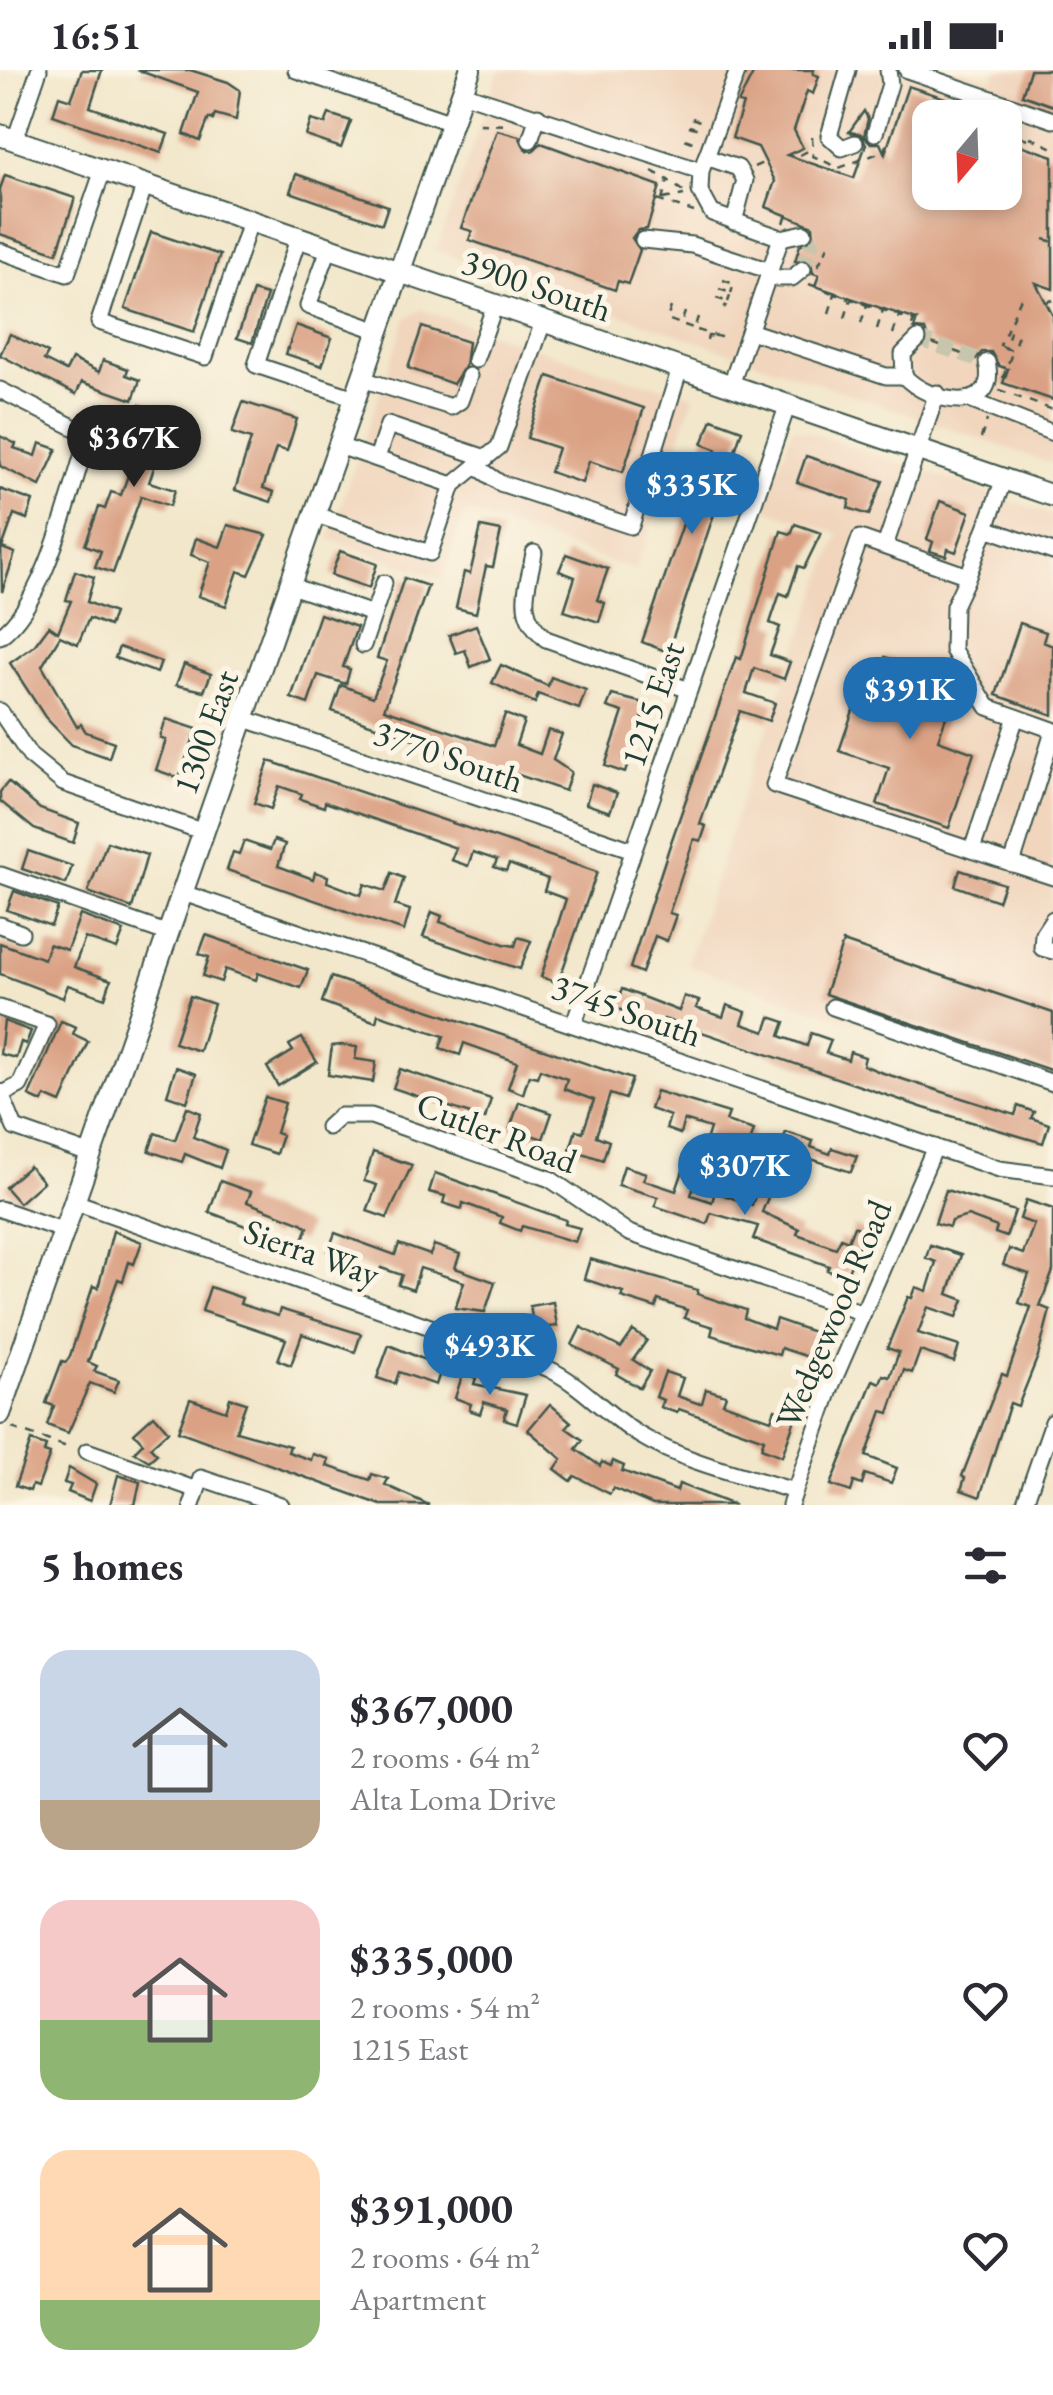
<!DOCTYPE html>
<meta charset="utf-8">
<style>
:root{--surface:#fff;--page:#f7f7f7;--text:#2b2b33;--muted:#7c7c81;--accent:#1f6fb2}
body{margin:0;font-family:"EB Garamond",serif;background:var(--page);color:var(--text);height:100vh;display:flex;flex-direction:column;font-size:38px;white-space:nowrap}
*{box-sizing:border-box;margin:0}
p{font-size:32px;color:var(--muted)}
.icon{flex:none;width:55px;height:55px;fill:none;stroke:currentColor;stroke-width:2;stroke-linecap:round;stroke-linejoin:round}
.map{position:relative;height:1435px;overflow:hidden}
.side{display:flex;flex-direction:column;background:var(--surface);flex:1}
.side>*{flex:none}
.needle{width:65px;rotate:199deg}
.fabs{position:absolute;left:912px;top:30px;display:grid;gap:20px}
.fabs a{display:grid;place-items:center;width:110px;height:110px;border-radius:20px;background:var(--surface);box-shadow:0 5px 15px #0003;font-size:50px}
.price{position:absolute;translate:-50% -85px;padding:0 22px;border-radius:35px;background:var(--accent);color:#fff;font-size:32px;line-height:65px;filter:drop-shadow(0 2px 5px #0008)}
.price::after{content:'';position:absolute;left:50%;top:60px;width:30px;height:22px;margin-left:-15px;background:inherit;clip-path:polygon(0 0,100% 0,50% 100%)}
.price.active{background:#222;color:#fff}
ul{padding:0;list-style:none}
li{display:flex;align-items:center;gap:30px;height:250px;padding:0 40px}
li span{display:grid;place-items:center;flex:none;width:280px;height:200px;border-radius:30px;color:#555}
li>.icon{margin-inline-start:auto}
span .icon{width:120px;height:120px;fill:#fffc;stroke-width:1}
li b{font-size:42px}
h2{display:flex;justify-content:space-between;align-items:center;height:120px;padding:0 40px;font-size:42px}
.status{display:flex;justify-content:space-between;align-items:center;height:70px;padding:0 50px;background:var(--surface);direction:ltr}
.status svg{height:28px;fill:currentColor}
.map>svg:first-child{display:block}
.built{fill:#f1d5bd;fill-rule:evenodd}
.building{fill:#daa184}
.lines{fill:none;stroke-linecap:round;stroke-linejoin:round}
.minor-tunnel{stroke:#c8c5ad;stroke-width:15;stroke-dasharray:15 8;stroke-linecap:butt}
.minor-casing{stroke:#3f564b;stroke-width:19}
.major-casing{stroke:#3f564b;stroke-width:24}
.path{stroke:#3f564b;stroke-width:2.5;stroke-dasharray:8 8;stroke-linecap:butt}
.minor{stroke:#fff;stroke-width:15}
.major{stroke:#fff;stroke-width:20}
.labels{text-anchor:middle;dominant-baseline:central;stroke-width:10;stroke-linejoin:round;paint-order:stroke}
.street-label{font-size:35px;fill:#1f3d34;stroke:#fcf5e5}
</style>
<div class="status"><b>16:51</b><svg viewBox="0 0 49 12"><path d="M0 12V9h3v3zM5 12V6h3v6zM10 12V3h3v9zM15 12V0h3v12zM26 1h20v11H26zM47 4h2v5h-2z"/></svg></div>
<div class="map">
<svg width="1053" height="1435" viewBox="0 0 1053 1435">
<rect width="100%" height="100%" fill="#fcf5e5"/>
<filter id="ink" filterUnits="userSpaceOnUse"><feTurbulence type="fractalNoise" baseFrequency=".01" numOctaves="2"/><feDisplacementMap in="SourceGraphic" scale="20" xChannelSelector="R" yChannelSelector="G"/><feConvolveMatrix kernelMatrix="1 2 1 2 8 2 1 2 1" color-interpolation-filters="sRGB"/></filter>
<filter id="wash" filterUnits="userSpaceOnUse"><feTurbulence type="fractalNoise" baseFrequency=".0048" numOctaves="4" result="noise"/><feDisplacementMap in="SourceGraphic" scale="40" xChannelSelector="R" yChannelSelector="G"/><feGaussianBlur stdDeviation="2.25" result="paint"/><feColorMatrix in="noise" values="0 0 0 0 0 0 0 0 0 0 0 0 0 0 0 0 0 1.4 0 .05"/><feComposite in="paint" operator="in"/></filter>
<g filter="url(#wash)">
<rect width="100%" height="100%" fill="#f2e7cb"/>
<!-- built -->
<g class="built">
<path d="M499 0H964L993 10 997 0H1053V394L436 181ZM930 48H1005V122H930Z"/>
<polygon points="422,240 622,307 694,325 636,501 466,441 442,509 329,469 406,248"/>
<polygon points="793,357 1053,445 1053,1021 687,895 744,722 839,464 764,438"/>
</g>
<g id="blocks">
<!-- building -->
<g class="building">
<polygon points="82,0 102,0 90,37 168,64 161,83 53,45 59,26 71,30"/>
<polygon points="137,0 190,0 228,12 240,20 236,50 215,44 213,50 209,48 200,71 184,64 198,22"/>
<polygon points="755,0 814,0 813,4 819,6 813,24 807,21 794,60 803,78 787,85 854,108 866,74 861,64 849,62 864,41 868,49 864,66 871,73 880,73 885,84 908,16 976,38 980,48 930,48 930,122 1005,122 1005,70 1053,86 1053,219 1036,213 1053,246 1053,330 1003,313 1008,299 999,296 991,282 982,282 976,289 929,272 925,260 914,259 917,250 815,216 819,205 813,203 811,191 795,191 800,175 814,167 813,156 766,137 775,111 758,77 732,68 743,34 738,33"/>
<polygon points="1030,0 1053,0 1053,36 1022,25"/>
<polygon points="329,44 351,51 341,78 306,66 311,50 325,54"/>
<polygon points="497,60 519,66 526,80 533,81 541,73 660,116 647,159 638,160 632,168 640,180 628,214 618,211 615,220 469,170 472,161 461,158"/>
<polygon points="296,104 388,136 382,154 290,122"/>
<polygon points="5,105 75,128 57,183 0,164 0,119"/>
<polygon points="151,162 220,185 194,262 125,239"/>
<polygon points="253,221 267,225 252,273 237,268"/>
<polygon points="296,255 332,268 322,296 286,284"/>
<polygon points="422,257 468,272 465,296 453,314 408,298"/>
<polygon points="10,264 48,283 44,290 66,301 72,289 99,302 103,290 128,299 126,305 140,310 133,330 82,312 76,324 44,308 0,285"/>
<polygon points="548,306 644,338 623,402 589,391 582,413 550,402 558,378 527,368"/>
<polygon points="243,332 297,349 287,381 276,378 263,418 274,422 271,432 235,420 251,369 232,363"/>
<polygon points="140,335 174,345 168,369 189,377 185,390 160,381 149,412 175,420 170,436 141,426 113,503 95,497 101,481 85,475 99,437 105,439 111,422 121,425 137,380 145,383 151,358 135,354"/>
<polygon points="712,349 742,360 668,582 642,572 699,408 704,410 716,379 702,374"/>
<polygon points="0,366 16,374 14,378 36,386 40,373 57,379 40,416 0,396"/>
<polygon points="806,386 883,411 869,445 848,438 850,430 797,412"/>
<polygon points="0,419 33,431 27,449 14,444 2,478 15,483 2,522"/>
<polygon points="940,431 970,442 956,482 948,479 946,486 930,481 933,472 927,469"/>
<polygon points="795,454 821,463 804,498 798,496 788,526 780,523 770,553 780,557 770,585 790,592 784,609 754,598 746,623 775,633 769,651 740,641 700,754 706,756 701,771 694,769 669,843 676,845 667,871 655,866 642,903 630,898 669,778 736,587 741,589 781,461 791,464"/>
<polygon points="228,455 267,465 249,505 238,501 226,536 198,526 210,492 191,485 196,468 220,477"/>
<polygon points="481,457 501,461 493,497 486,496 476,543 456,538 464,502 470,504"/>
<polygon points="340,481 377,494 369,518 331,505"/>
<polygon points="566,484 608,499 597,530 605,533 599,552 564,541 575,507 559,501"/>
<polygon points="75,501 94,507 87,532 114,543 109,556 89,548 78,574 60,566 42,596 77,657 81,654 86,662 114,672 109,688 72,675 45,647 10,593 34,576 49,556 58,562 71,531 66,530"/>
<polygon points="404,508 428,516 384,639 494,676 505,644 524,651 516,675 540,684 548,660 562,664 553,690 571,702 565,721 332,641 341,615 373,627 387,591 377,588"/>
<polygon points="320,544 357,557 343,597 350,599 346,614 318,605 308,634 291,628"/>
<polygon points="1020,553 1046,562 1043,572 1053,576 1053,645 996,625"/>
<polygon points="476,555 490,589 471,597 465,580 456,583 449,565"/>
<polygon points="119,577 161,592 157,603 115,588"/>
<polygon points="885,587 958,612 938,670 974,683 949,758 877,734 889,698 839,681 860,620 872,624"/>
<polygon points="184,594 211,604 204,621 176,615"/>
<polygon points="501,595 548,616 551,607 586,620 579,639 538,624 535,633 492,613"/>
<polygon points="612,625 647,634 625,703 605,696 623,642 607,637"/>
<polygon points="166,649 197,659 179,708 156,700 166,670 160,668"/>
<polygon points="269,691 597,802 558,913 541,907 566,829 544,821 548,809 509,794 506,801 494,797 497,790 473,782 468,796 451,790 456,778 325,732 324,737 300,729 302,724 279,716 271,739 254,733"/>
<polygon points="8,712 40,739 79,753 73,773 34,759 0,731 0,722"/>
<polygon points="592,714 617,723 610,742 586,734"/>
<polygon points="274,770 285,774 278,796 313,809 315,802 328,806 327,812 361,825 365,814 385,821 392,803 404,808 395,835 410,840 404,861 227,800 233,782 239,784 244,771 270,780"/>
<polygon points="107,772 147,785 132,838 88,822"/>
<polygon points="28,781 72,796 66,814 22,799"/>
<polygon points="960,800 1004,814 998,831 955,816"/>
<polygon points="14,821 58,837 51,856 7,840"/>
<polygon points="432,842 442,846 440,852 504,874 515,876 518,867 531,871 520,899 423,867"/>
<polygon points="80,845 124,861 117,879 85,868 74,897 111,910 105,928 68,915 63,928 0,904 0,873 44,889 49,874 67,880"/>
<polygon points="206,865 308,900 301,918 258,903 256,910 225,899 221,912 203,906 209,887 199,884"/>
<polygon points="843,872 1053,943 1053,1001 825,924"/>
<polygon points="331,907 632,1009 625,1029 610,1024 596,1066 609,1071 603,1090 570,1079 576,1060 583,1062 594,1030 564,1019 567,1009 540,999 537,1007 529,1005 523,1024 508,1018 517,992 464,973 460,985 440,978 444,966 378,944 376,952 322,932"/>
<polygon points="622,919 679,941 684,926 699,931 696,938 723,947 727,935 746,942 742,954 765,962 770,947 785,952 780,966 807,976 811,963 831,970 826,983 848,990 850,982 865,987 863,995 880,1002 1015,1045 1018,1036 1034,1042 1031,1048 1049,1054 1043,1073 924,1038 664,949 662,954 646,949 615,938"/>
<polygon points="190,926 214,934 199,981 174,973"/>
<polygon points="4,951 31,961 26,974 21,972 16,988 0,984"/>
<polygon points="61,951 76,957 73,964 88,971 61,1033 45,1026 42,1032 29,1026"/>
<polygon points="302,968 317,992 278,1016 267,997 293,981 289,975"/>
<polygon points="341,975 357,977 355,989 376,992 373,1012 328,1005 332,976"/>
<polygon points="176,997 196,1004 187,1032 167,1025"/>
<polygon points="400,999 491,1029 485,1049 393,1018"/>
<polygon points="656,1021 729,1043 726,1051 754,1060 750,1072 764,1077 759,1090 706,1071 710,1058 684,1050 680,1064 666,1059 670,1046 650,1039"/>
<polygon points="265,1027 285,1033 276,1063 282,1065 276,1084 248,1075"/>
<polygon points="519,1032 552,1043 543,1069 510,1058"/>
<polygon points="187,1037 201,1043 193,1067 226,1080 220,1098 185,1084 182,1092 149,1081 155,1063 175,1070"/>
<polygon points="786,1062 813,1071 811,1077 830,1084 832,1078 857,1086 851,1102 793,1083 791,1091 777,1086"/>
<polygon points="373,1082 412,1095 387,1148 367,1141 377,1115 364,1111"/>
<polygon points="686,1092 701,1096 691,1125 712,1132 715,1122 752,1135 757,1120 769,1125 762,1142 799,1159 797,1164 836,1178 841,1168 848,1171 854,1156 865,1161 845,1208 827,1200 829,1196 753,1169 758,1156 711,1143 707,1154 655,1136 658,1127 618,1115 624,1096 646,1103 643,1110 676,1121"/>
<polygon points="29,1096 43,1112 19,1133 5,1117"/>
<polygon points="435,1103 566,1150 565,1154 580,1158 575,1172 522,1156 520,1161 500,1153 502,1147 463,1133 462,1139 443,1133 445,1126 429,1122"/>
<polygon points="220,1111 251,1122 247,1132 302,1153 308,1157 302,1172 276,1162 274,1167 209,1142"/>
<polygon points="946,1120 1015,1141 1006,1167 995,1163 997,1157 968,1146 951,1151 949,1157 935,1153"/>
<polygon points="1026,1130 1053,1139 1053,1201 1040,1236 1050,1240 1038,1286 1018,1336 1010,1333 980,1427 961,1420 965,1408 962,1406 1002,1304 1007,1306 1031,1237 1019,1233 1029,1204 1003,1195 1009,1179 1023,1184 1034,1154 1020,1149"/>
<polygon points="113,1161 142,1172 134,1194 129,1192 123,1211 118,1209 88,1292 97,1296 94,1301 119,1310 114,1322 90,1313 68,1363 47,1355 54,1336 46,1333 62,1291 66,1292 70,1286 93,1216 98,1218"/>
<polygon points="335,1163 395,1185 399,1174 430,1185 434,1175 460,1184 455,1198 495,1212 485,1242 455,1238 464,1212 420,1198 413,1220 398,1215 402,1205 381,1198 380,1203 328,1181"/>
<polygon points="930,1175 961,1185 948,1224 964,1230 957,1247 928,1237 918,1263 959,1276 954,1292 920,1281 912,1303 904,1300 889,1343 882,1341 866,1386 897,1398 891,1413 865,1404 862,1415 854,1412 851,1422 831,1415 873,1310 880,1313 883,1305 890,1307 899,1282 887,1278 908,1227 912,1228 916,1217 927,1221 936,1192 926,1188"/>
<polygon points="590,1189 698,1220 697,1224 746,1240 744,1248 773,1259 776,1249 822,1265 814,1289 781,1278 779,1285 727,1270 711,1265 713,1257 684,1248 687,1240 658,1230 656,1238 621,1227 623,1222 584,1209"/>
<polygon points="210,1217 242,1228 240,1234 278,1246 280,1239 361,1264 355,1282 302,1264 291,1295 278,1290 286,1269 202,1241"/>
<polygon points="553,1232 557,1256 534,1259 530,1236"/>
<polygon points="581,1257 621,1278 633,1261 647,1270 633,1290 650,1301 640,1318 616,1304 619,1299 572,1275"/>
<polygon points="389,1275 442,1297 436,1315 399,1302 395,1314 377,1308"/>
<polygon points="665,1302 683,1308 677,1326 697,1333 702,1333 706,1319 726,1325 723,1333 771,1350 775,1339 796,1346 782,1386 761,1378 764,1369 679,1339 677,1343 660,1337 663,1330 656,1327"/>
<polygon points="463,1303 476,1308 474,1314 526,1325 517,1353 504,1349 507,1339 484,1332 480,1344 469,1340 471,1334 455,1328"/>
<polygon points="230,1328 246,1333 236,1361 290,1376 288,1382 311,1390 313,1384 329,1389 327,1396 370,1410 372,1404 388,1409 385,1415 429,1435 381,1435 178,1361 190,1329 226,1341"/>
<polygon points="550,1334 571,1352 566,1358 583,1370 576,1379 600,1396 602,1392 611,1396 613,1391 624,1396 622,1401 677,1421 679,1414 734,1435 653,1435 613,1418 610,1424 575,1406 571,1411 555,1399 562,1389 528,1360"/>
<polygon points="154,1345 168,1361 150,1377 157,1384 149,1391 134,1382 143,1373 134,1363"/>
<polygon points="31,1371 46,1376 44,1382 50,1384 38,1417 32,1415 30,1421 15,1416"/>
<polygon points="69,1398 96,1414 90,1431 68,1422 71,1415 64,1413"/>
<polygon points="118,1405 140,1412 135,1435 110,1435"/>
</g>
</g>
</g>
<g filter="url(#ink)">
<use href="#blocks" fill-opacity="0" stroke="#3f564b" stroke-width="2.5"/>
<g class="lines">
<!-- minor-tunnel -->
<g class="minor-tunnel">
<polyline points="803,199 812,173 804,163"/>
<polyline points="918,269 987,292"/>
</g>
<!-- minor casing -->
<g class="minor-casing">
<g id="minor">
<polyline points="296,0 452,53"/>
<polyline points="848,0 829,66 842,78 855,73"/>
<polyline points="907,0 1053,50"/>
<polyline points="462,23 701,101 738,0"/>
<polyline points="875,63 890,14 888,0"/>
<polyline points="15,70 39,0"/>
<polyline points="530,70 538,46"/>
<polyline points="706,87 738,98 745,110 734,152"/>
<polyline points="701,101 700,121 712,143 781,168 731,315"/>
<polyline points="145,114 99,252 205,287 251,149"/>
<polyline points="299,166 256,295 355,328"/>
<polyline points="781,168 804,163"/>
<polyline points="643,170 692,175 770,201"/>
<polyline points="330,176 308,236 379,261"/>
<polyline points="0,181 67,204 103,100"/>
<polyline points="768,208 792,208 803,199"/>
<polyline points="750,261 886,306 904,306"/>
<path d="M918 269 903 284 904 306C928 333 1000 348 987 292"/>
<polyline points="475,290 495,235"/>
<polyline points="362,309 451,337 460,331 469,306"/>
<path d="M0 320 89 365C70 420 47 532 0 566"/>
<polyline points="972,331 1053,363"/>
<polyline points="339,376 453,415"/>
<polyline points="377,388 388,355 486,388"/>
<polyline points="476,396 500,413 631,456 680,298"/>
<polyline points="1004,409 968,506 860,468 774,715 1053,807"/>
<polyline points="316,445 430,483 453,415 499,377 543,252"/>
<polyline points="986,458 1053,482"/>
<polyline points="885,476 937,323"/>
<path d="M534 483C528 519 514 542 546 569L689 620"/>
<polyline points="968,506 954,536 953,580 988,637 1053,660"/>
<polyline points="291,516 373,544"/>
<polyline points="363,575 384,513"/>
<polyline points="0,641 30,686 63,713 204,762"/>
<polyline points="245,649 633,780"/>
<polyline points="972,780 1016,647"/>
<polyline points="1012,794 1053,662"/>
<polyline points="1,805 169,864"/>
<polyline points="183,823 999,1099 1053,1106"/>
<polyline points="1053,849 1043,864 1042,878 1053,881"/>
<polyline points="0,855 21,863"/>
<polyline points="833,937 1053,1013"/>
<polyline points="0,938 47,954 20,1015 1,1025"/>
<polyline points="574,953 788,334"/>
<polyline points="0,1022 15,1058 92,1085"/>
<polyline points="328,1057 340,1046 371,1046 550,1109 629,1163 863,1243"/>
<path d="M75 1132 547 1298C583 1315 607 1346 641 1366 686 1393 744 1405 794 1421"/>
<polyline points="0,1139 65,1161"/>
<polyline points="87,1381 197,1420"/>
<polyline points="192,1435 201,1408 281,1435"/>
<polyline points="790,1435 832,1314 935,1077"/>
<polyline points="1024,1435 1053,1352"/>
</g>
</g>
<!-- major casing -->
<g class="major-casing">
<g id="major">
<polyline points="0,65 1053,426"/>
<polyline points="0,1344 470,0"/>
</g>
</g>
<!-- path -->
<g class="path">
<polyline points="692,48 702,52"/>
<polyline points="479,54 509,55"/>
<polyline points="689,56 699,59"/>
<polyline points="812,67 813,86 839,98 884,81 886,75"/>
<polyline points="1030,67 1053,78"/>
<polyline points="685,69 695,73"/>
<polyline points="1006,70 1018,66 1028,69"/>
<polyline points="800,85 808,81"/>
<polyline points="754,97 765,92"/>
<polyline points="652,101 668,110"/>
<polyline points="663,129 684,125"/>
<polyline points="657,130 694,142"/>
<polyline points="662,130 668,110 685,123"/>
<polyline points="784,153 787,144"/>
<polyline points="1044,169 1053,172"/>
<polyline points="818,196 828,176"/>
<polyline points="723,210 734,214 731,223"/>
<polyline points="809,214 835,224"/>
<polyline points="719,219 731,223 728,232"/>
<polyline points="716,228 728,232 724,238"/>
<polyline points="1046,232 1053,230"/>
<polyline points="671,237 667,249 681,254"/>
<polyline points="685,242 681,254 693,258"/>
<polyline points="829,243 835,224 849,229"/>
<polyline points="698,247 694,259 720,267 708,266 706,274"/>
<polyline points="845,248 851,229 867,235"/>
<polyline points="861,253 867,235 882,240"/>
<polyline points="877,259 883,240 898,245"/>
<polyline points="893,264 899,246 914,251 911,258"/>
<polyline points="1004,277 1000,275 1021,228 1025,229"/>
<polyline points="1003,308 1013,280 1005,278 1010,262 1018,265 1013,280"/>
<polyline points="999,320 1053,340"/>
<polyline points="981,368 987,350"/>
<polyline points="12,1358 70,1378"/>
</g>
<!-- minor -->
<use href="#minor" class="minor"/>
<!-- major -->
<use href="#major" class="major"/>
</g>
</g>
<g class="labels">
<!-- street labels -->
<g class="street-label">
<text transform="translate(537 215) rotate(19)">3900 South</text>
<text transform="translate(652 634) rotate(-71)">1215 East</text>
<text transform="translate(205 662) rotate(-70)">1300 East</text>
<text transform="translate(449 686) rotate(19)">3770 South</text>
<text transform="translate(627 940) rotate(19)">3745 South</text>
<text transform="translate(497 1062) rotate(21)">Cutler Road</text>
<text transform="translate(312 1182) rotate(19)">Sierra Way</text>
<text transform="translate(833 1244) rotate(-67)">Wedgewood Road</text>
</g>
</g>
</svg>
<div class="fabs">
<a><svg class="needle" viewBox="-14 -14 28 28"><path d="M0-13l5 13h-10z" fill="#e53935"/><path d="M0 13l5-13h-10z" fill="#7c7c81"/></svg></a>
</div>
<b class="price active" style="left:134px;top:420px">$367K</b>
<b class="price" style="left:692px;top:467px">$335K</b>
<b class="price" style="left:910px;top:672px">$391K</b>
<b class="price" style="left:745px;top:1148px">$307K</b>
<b class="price" style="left:490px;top:1328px">$493K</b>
</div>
<section class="side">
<h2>5 homes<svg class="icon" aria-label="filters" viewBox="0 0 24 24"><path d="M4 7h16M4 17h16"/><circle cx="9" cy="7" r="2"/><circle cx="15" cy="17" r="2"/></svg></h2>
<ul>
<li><span style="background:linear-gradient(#c9d6e8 75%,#b9a48a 0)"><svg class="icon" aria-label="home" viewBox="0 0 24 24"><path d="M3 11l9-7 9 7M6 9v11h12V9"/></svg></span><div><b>$367,000</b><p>2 rooms · 64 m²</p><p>Alta Loma Drive</p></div><svg class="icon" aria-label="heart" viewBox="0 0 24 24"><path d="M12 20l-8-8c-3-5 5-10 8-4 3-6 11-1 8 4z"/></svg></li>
<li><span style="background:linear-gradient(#f6c9c9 60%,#8fb573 0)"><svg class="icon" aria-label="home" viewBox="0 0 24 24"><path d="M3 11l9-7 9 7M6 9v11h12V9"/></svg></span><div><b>$335,000</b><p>2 rooms · 54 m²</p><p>1215 East</p></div><svg class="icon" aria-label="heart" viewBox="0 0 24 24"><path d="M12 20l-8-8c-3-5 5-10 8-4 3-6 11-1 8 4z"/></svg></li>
<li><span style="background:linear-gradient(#ffd9b3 75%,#8fb573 0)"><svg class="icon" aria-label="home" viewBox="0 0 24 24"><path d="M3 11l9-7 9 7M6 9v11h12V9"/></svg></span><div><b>$391,000</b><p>2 rooms · 64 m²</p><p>Apartment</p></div><svg class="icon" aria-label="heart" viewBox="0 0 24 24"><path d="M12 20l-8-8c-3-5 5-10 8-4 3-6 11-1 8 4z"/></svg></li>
</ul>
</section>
